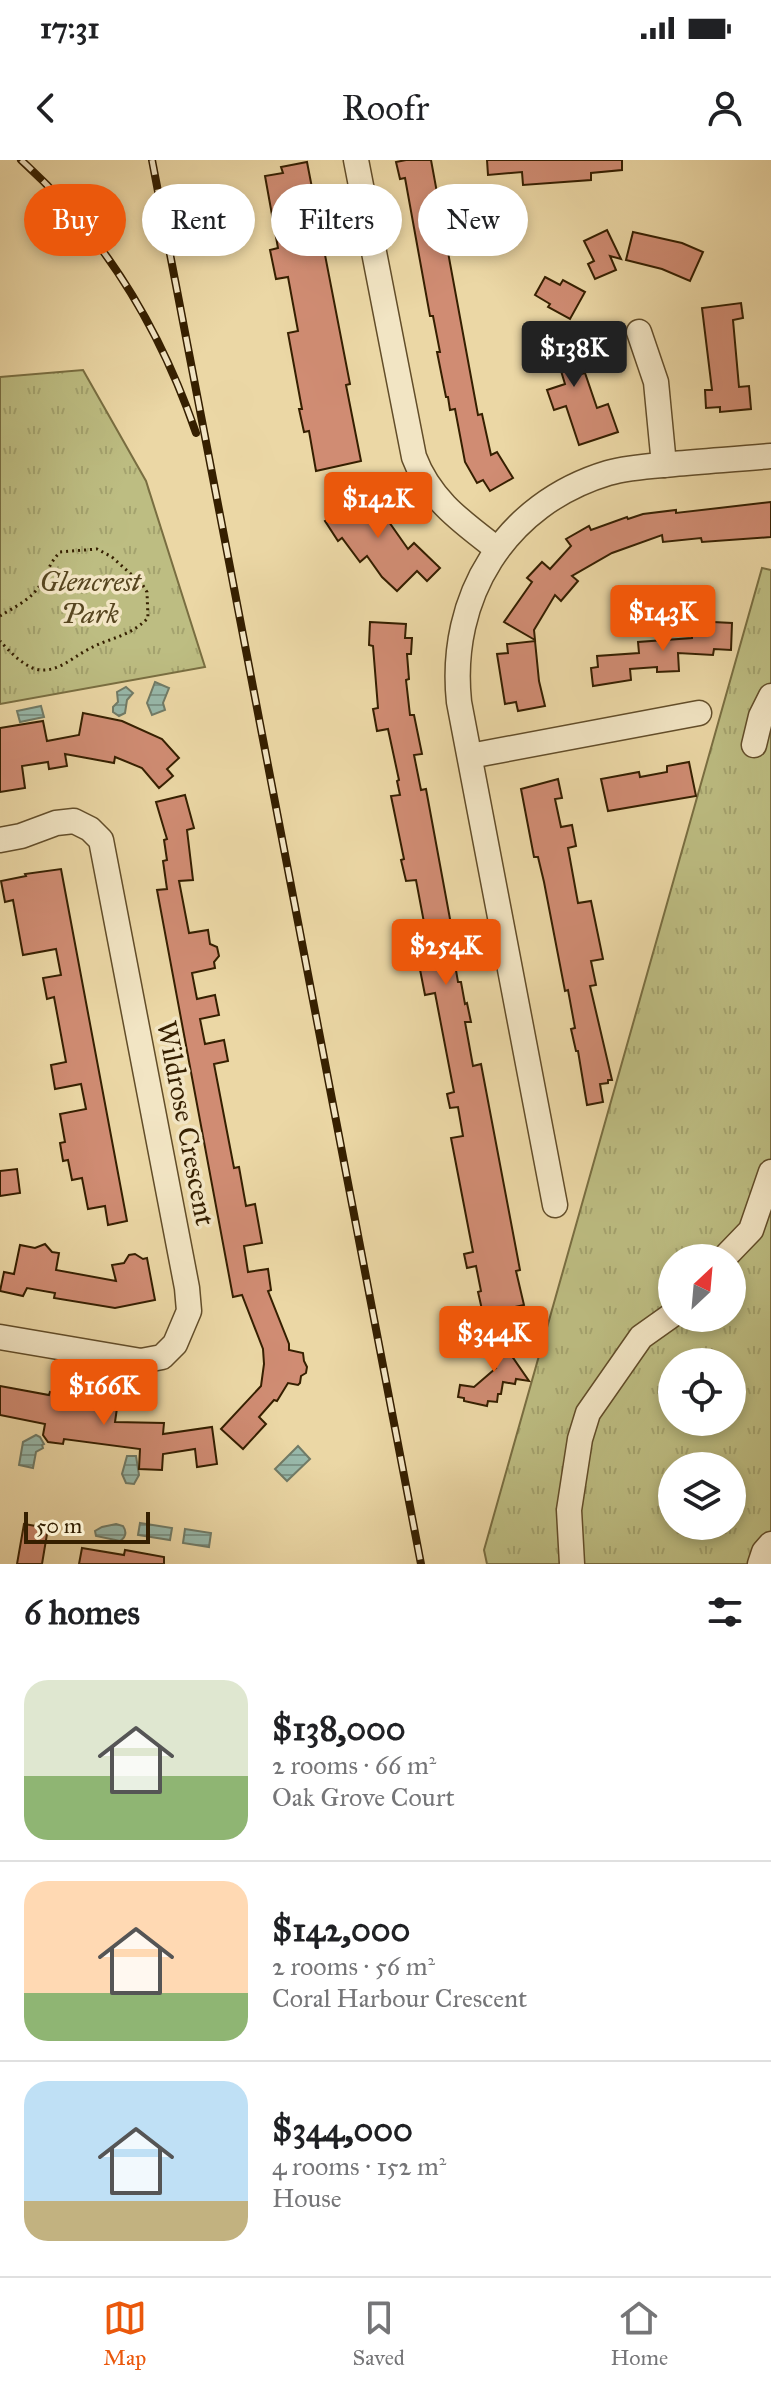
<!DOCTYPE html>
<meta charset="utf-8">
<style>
:root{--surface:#fff;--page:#f6f6f6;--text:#202124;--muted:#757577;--line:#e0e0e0;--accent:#ea580c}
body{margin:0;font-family:"IM FELL Great Primer",serif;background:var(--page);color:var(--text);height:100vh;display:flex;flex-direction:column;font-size:30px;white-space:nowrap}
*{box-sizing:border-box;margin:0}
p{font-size:26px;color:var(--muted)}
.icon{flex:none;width:44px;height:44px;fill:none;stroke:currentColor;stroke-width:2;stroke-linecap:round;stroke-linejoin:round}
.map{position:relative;height:1404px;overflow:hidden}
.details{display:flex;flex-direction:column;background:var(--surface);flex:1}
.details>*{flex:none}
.guide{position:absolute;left:24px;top:24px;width:724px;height:72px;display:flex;gap:16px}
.needle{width:52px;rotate:26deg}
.tools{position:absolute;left:658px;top:1084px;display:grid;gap:16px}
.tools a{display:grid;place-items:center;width:88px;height:88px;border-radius:50%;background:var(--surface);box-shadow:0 4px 12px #0003;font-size:40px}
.scale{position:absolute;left:24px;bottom:20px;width:126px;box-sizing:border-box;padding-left:8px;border:4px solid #351f00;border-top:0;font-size:22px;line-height:28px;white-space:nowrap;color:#351f00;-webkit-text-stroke:6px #f2e5c4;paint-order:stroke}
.price{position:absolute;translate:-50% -68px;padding:0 18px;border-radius:8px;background:var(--accent);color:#fff;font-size:26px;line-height:52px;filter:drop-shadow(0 2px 4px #0008)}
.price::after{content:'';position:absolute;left:50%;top:48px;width:24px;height:18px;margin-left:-12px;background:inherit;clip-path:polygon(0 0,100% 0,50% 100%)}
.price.active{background:#222;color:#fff}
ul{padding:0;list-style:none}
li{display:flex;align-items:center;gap:24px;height:200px;padding:0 24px}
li+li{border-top:2px solid var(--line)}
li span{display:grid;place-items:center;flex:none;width:224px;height:160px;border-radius:24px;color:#555}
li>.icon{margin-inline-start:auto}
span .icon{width:96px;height:96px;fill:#fffc;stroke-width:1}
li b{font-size:34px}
h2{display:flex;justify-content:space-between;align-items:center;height:96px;padding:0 24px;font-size:34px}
.tag{padding:0 28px;border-radius:36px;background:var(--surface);box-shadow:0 4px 12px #0003;font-size:28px;line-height:72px}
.tag.active{background:var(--accent);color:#fff}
.status{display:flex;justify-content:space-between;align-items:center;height:56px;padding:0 40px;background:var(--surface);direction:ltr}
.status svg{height:22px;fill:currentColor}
header{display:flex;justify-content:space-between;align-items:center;height:104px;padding:0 24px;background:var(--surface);font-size:36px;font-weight:600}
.tabs{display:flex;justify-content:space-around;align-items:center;height:112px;border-top:2px solid var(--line);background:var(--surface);font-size:22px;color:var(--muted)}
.tabs a{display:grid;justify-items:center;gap:4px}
.tabs .active{color:var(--accent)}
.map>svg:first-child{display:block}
.grass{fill:url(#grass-tufts);stroke:#796e41;stroke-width:2;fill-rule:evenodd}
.water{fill:url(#water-rules);stroke:#707b67;stroke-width:2}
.building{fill:#d08c73;stroke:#351f00;stroke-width:2}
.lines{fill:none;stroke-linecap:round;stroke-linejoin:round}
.minor-casing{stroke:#624d29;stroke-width:27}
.path{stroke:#351f00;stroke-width:3;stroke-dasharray:2 4;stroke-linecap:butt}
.minor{stroke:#f2e5c4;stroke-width:24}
.rail-casing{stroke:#351f00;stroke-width:8}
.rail{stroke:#f2e5c4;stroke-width:5;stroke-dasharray:15;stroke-linecap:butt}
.labels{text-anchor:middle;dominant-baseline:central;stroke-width:7;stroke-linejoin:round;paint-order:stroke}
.park-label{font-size:28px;font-style:italic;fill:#574620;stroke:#f2e5c4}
.street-label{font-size:28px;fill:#351f00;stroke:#f2e5c4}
</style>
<div class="status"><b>17:31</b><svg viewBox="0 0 49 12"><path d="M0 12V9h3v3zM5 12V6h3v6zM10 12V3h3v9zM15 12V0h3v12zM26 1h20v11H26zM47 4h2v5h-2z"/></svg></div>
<header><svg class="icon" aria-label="back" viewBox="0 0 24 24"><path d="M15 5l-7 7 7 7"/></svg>Roofr<svg class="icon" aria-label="person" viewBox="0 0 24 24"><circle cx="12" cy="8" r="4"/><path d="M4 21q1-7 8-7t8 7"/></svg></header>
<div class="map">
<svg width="771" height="1404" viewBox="0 0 771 1404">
<defs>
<pattern id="grass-tufts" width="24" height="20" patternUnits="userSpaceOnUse" patternTransform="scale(2)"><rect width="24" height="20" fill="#bdbd82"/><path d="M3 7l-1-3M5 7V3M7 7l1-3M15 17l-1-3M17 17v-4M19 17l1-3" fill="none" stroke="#a3a26e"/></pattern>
<pattern id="water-rules" width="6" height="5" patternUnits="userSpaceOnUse" patternTransform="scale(2)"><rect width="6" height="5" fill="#98b9ab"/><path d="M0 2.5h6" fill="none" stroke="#7d9689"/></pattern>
</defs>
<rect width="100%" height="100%" fill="#ebd7a5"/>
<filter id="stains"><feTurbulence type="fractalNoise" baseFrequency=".0025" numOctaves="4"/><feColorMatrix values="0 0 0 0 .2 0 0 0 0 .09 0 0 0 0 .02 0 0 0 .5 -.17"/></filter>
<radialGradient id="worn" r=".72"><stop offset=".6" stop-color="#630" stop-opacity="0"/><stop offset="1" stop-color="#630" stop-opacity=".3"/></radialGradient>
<!-- grass -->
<g class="grass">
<polygon points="83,210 146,321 205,507 0,544 0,217"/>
<path d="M762 408 771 410V1404H487L484 1390ZM672 1098H732V1158H672ZM672 1202H732V1262H672ZM672 1306H732V1366H672Z"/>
</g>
<!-- water -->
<g class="water">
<polygon points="155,522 169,528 163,543 165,550 152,555 147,543"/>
<polygon points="126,527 133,533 127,540 125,553 119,556 113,552 113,547 118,542 117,532"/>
<polygon points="41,546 44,557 20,562 17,551"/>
<polygon points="36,1275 40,1277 44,1284 42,1285 43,1288 36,1292 33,1308 19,1305 23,1282"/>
<polygon points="298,1286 310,1299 287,1321 275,1309"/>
<polygon points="127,1296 136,1296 139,1315 134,1324 126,1323 122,1314"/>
<polygon points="140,1363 172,1368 170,1380 138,1375"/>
<path d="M116 1364 123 1366C127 1372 126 1377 120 1381L96 1376 95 1371 102 1367Z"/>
<polygon points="185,1369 211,1373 209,1387 183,1383"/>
</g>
<!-- building -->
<g class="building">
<polygon points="406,0 431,0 478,255 482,254 491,295 497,292 513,318 490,331 483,320 477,323 465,302 455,249 450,250 448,237 446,237 437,192 440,192 433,156 430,156 405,18 400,19 396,2"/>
<polygon points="487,0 622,0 622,10 591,13 591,20 523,25 522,12 488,15"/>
<polygon points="307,2 350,224 346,225 361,301 316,311 309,271 304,272 299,249 302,249 288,173 298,171 288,117 276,119 270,90 278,88 265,16 283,13 281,7"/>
<polygon points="607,70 621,99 610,96 616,110 595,119 588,104 594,101 584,81"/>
<polygon points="633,72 682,83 703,92 690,121 662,109 626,100"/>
<polygon points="545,117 560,125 563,120 585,132 570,159 548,147 550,144 535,135"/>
<polygon points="741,143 743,158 733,160 739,227 749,226 751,249 720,252 720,247 706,248 705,230 712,230 702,148"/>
<polygon points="550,170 573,170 574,216 585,213 597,248 608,244 618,272 579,285 566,246 554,250 547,230 565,224 558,201 551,201 551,196 531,196 531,176 550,175"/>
<polygon points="363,325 408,389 414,383 440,408 427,421 417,411 397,431 382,417 367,396 360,402 342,378 338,381 325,361 346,347 341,339"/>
<polygon points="771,342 771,377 702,382 701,378 663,382 662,375 612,393 572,416 578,421 561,441 555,435 534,470 535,480 504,462 532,422 527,418 542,402 550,409 571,386 566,379 589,366 591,370 627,357 628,359 643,354 676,350 676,353"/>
<polygon points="693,461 732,463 731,490 714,489 713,495 678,493 679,511 657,512 657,507 630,509 631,520 593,526 591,508 598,507 597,496 639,493 638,482 692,478"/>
<polygon points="370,462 406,464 405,478 412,478 411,494 407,494 409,519 406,520 410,555 414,555 422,594 414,595 421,630 426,629 455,786 452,787 458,822 461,822 465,844 467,843 471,862 465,862 473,906 481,904 520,1110 516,1111 524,1145 483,1154 478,1132 481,1131 476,1106 467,1108 464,1094 473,1092 451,978 463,976 458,947 450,948 447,934 454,932 435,833 425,835 415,784 426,782 426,773 416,720 406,721 401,700 404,699 391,636 400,635 397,621 399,620 388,569 377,571 373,549 378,548 373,486 369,485"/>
<polygon points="535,481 539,521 545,546 518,551 516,542 505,544 497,494 508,493 507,484"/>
<polygon points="83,553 122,561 162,579 179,598 167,609 173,616 159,628 142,608 115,597 114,603 65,594 67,606 49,609 48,602 22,606 25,628 0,632 0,568 43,561 47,581 79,575"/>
<polygon points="689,602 696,636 608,651 601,619 639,612 640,617 667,612 667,606"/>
<polygon points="558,619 562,638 555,639 561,667 572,665 576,686 568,688 578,743 591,741 603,799 591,801 596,825 590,826 612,920 608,920 608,923 600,924 603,942 587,945 578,891 576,891 571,869 575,868 568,830 565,831 544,722 538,697 534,697 521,629"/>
<polygon points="185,635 194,668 187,670 193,720 179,721 189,773 208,770 210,784 217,787 219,796 214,802 215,808 192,813 197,839 215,835 219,855 200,859 205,884 224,880 228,901 214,904 234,1008 239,1007 246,1046 255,1044 262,1083 244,1086 248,1112 268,1109 271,1130 268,1131 289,1184 289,1190 303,1193 304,1201 307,1207 306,1213 301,1216 300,1223 298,1225 288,1223 277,1241 274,1240 259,1257 266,1264 243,1289 221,1269 261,1226 264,1204 263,1189 242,1135 233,1137 157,730 167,729 163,701 167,700 164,680 167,679 156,642"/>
<polygon points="61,709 127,1061 108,1065 105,1046 88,1049 82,1018 72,1020 68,1000 63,1001 60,983 65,982 60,954 86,949 81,924 55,929 51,905 66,902 54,837 47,839 43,818 61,815 56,789 23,795 13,740 5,742 1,721 26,716 25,714"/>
<polygon points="17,1009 20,1033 0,1036 0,1011"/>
<polygon points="45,1084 52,1092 59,1093 56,1110 116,1121 112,1105 124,1103 129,1095 135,1094 143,1099 147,1098 155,1140 115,1148 54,1138 55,1133 27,1128 23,1136 0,1131 4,1112 14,1114 20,1085 35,1088"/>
<polygon points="496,1173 529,1221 516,1219 515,1224 503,1222 501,1234 498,1234 497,1242 488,1241 487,1246 464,1241 464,1238 458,1237 460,1225 474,1227 496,1208 479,1185"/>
<polygon points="0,1226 49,1235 50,1232 71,1236 70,1240 117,1248 115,1262 164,1263 163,1274 212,1267 217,1304 197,1307 195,1289 163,1294 162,1310 139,1309 140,1289 64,1279 63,1284 48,1282 43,1275 45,1264 0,1255"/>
<polygon points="24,1364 48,1368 42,1404 17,1404"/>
<polygon points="82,1388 124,1395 125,1390 164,1397 164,1404 79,1404"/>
</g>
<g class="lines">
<!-- minor casing -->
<g class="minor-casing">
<g id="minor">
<path d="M356 0 414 297C430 340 462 362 497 389"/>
<polyline points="639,172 656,222 664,305"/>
<polyline points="754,585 761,556 771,536"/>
<polyline points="470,596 699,553"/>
<polyline points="0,680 21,676 56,663 74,661 90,669 101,680 187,1128 189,1151 175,1184 162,1197 141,1201 0,1177"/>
<path d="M555 1045 459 542C448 437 505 344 608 313 629 307 652 306 674 304 706 301 739 299 771 296"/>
<polyline points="724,1098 751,1070 771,1012"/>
<polyline points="572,1404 569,1350 580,1279 588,1253 641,1177 672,1155"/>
<polyline points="760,1404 764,1392 771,1384"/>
</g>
</g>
<!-- path -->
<path class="path" d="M0 456C13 448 32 439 40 425 49 411 48 405 60 392L97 389 112 397 142 424 147 432 148 458C128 478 110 477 87 490 72 498 59 511 41 510 26 509 10 492 0 481"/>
<!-- minor -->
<use href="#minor" class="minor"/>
<!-- rail casing -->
<g class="rail-casing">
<g id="rail">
<path d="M21 0C103 74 160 168 196 273"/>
<polyline points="152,0 421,1404"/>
</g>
</g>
<!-- rail -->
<use href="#rail" class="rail"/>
</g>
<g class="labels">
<!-- park labels -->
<g class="park-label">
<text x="90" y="421">Glencrest<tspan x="90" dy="32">Park</tspan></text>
</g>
<!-- street labels -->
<g class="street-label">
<text transform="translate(186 963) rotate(79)">Wildrose Crescent</text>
</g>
</g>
<rect width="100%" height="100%" filter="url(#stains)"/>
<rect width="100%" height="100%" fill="url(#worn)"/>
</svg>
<div class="tools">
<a><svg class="needle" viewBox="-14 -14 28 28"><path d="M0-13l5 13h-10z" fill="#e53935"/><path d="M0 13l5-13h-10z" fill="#757577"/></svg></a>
<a><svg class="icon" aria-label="locate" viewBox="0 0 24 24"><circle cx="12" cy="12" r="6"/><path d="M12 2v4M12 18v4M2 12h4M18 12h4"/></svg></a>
<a><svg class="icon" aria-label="layers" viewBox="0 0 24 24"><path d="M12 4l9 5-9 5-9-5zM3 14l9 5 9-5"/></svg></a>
</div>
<div class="scale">50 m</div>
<b class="price active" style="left:574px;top:229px">$138K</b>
<b class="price" style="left:378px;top:380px">$142K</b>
<b class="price" style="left:663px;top:493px">$143K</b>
<b class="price" style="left:446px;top:827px">$254K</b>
<b class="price" style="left:494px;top:1214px">$344K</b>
<b class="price" style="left:104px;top:1267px">$166K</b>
<div class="guide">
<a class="tag active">Buy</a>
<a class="tag">Rent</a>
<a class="tag">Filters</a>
<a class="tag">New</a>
</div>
</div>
<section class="details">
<h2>6 homes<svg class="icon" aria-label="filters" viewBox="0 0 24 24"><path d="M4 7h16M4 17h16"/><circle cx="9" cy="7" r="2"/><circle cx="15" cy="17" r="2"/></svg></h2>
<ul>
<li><span style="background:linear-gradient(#dfe7d0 60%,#8fb573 0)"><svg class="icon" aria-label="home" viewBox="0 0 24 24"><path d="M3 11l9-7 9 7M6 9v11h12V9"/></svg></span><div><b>$138,000</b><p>2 rooms · 66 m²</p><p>Oak Grove Court</p></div></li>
<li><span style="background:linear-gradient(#ffd9b3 70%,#8fb573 0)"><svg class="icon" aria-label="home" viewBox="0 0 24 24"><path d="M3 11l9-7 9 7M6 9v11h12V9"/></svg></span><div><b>$142,000</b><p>2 rooms · 56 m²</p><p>Coral Harbour Crescent</p></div></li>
<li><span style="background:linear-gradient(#bfe0f5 75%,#c2b280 0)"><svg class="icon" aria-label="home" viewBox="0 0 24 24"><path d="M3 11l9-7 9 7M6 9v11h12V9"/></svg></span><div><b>$344,000</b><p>4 rooms · 152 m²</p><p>House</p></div></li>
</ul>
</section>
<nav class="tabs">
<a class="active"><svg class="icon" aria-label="map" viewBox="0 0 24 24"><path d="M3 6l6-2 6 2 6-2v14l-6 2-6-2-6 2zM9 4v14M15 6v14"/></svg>Map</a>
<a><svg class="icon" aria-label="saved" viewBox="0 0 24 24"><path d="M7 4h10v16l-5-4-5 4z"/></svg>Saved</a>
<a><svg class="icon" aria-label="home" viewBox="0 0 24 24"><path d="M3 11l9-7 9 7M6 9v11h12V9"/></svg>Home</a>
</nav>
